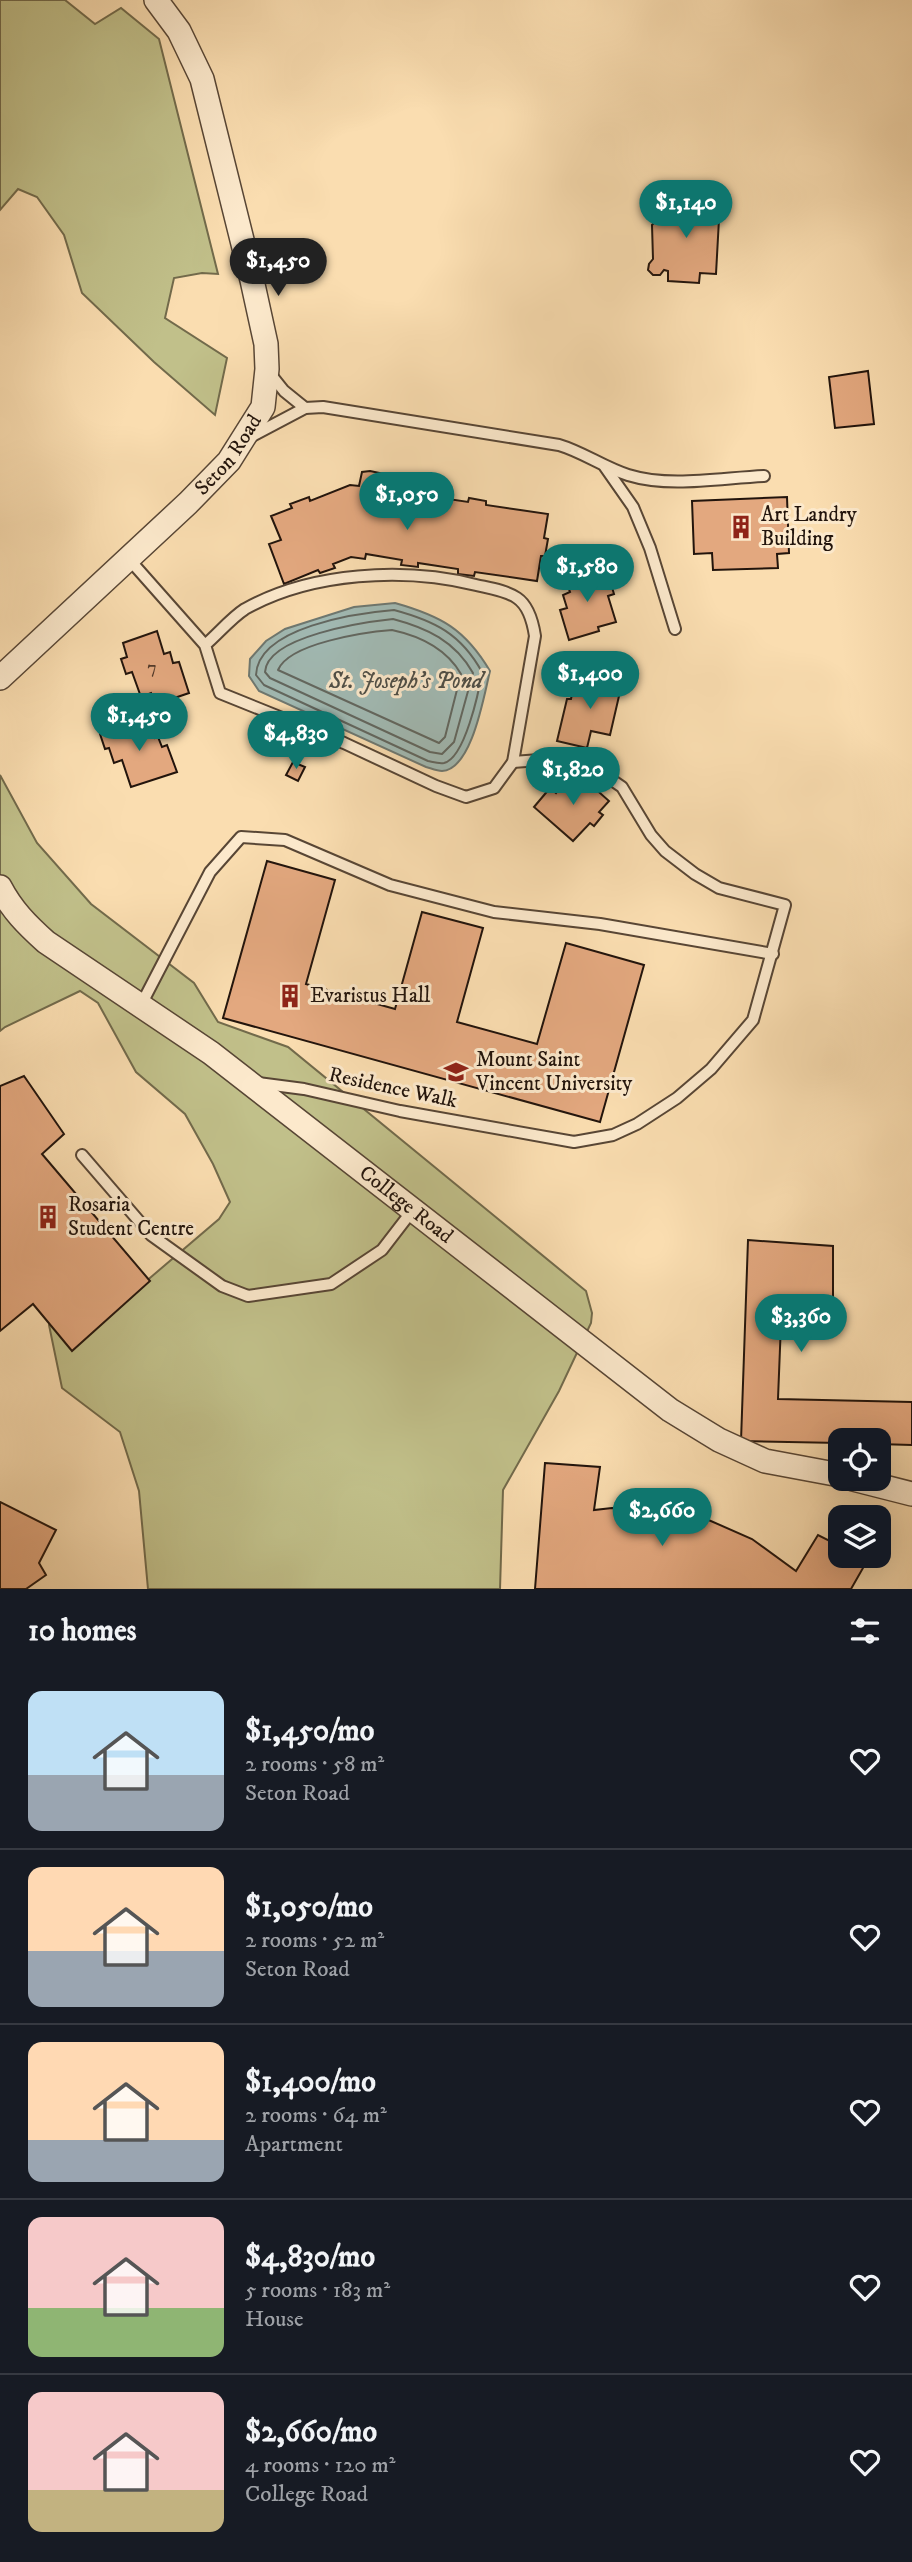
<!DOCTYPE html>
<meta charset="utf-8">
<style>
:root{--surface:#171b24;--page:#242831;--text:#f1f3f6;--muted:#9ea1a6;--line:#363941;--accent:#0f766e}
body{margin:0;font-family:"IM FELL DW Pica",serif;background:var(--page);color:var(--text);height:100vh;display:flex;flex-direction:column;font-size:26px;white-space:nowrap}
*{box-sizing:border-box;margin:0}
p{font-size:23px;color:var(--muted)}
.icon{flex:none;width:38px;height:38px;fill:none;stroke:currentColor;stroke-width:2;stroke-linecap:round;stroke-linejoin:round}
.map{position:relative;height:1589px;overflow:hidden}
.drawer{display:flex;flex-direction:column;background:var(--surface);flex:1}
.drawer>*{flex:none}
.fabs{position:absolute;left:828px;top:1428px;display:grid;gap:14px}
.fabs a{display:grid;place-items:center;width:63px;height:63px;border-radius:14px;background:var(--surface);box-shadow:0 7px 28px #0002;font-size:35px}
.price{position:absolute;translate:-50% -60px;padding:0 16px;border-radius:24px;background:var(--accent);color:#fff;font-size:23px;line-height:46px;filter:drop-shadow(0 2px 4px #0008)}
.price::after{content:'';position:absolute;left:50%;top:42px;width:21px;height:16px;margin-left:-10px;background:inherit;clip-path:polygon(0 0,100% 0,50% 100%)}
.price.selected{background:#222;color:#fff}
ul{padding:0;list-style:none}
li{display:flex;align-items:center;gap:21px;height:175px;padding:0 28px}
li+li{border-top:2px solid var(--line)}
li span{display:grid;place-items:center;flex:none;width:196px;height:140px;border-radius:14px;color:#555}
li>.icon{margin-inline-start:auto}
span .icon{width:84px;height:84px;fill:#fffc;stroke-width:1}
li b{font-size:30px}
h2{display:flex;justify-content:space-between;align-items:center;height:84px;padding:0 28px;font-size:30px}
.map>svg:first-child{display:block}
.green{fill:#c1c08a;stroke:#726a4b;stroke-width:2}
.water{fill:#a1bab4;stroke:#6e7871;stroke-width:2}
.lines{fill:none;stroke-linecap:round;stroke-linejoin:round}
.shore{stroke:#626760;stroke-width:2}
.building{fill:#e3a87f;stroke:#22140c;stroke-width:2}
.lane-casing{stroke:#584635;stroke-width:14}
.street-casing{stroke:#584635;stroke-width:26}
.lane{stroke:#fce9cc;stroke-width:10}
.street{stroke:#fce9cc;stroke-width:23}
.labels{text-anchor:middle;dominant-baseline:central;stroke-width:6;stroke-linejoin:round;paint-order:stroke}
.number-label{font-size:18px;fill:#523929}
.street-label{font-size:21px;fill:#22140c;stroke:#fce9cc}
.poi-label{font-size:21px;fill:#22140c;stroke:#fce9cc;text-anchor:start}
.water-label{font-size:23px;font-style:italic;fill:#4e4e47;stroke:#fce9cc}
</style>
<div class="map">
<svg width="912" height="1589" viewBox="0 0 912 1589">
<rect width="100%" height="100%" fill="#faddb0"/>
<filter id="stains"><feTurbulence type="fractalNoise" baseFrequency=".00286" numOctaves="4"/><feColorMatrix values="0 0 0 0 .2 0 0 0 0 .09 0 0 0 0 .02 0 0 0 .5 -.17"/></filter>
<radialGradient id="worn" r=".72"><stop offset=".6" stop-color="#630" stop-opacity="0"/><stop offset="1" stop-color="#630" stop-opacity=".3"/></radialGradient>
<!-- green -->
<g class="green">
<polygon points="0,0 65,0 95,24 121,8 159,39 218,274 202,273 174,278 165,318 227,358 215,415 154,362 82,293 64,235 37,197 18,189 0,210"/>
<polygon points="0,775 37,843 91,904 194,983 218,1022 288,1047 586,1291 592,1313 591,1323 559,1391 503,1490 500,1589 148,1589 139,1491 120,1432 62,1388 49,1325 63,1276 130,1295 219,1219 230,1202 213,1164 185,1114 136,1072 98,1003 80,991 5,1027 0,1031"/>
</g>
<!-- water -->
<path class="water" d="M395 603C441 616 465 629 490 671 484 695 472 770 442 771 437 771 430 768 426 767L259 691 249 676 250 659 266 641 285 629 354 607Z"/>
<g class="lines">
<!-- shore -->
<g class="shore">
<path d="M394 610C435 621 461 634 482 672 479 691 465 758 444 763 439 764 433 762 428 761L264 685 256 675C258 627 357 613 394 610Z"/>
<path d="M393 619C427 628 455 641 473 673L454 742 442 754 430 752 270 678 265 672C267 636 365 622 393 619Z"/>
<path d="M392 630C420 636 446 648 461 674L445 737 439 743 278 670C289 643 366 632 392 630Z"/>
</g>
</g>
<!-- building -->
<g class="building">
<polygon points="676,189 708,191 706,219 719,219 716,274 700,273 699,283 668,281 668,271 664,270 660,275 653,275 648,270 649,264 653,259 652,225 655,222 656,217 675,218"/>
<polygon points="868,371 874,424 835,428 829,377"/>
<polygon points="370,471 394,476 393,490 411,493 411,488 429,491 428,496 468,502 469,498 486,501 486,505 548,514 544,538 548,539 545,556 541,556 537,581 475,572 474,576 458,574 458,569 418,563 418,567 401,565 402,560 366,554 365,559 351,557 333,564 335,568 320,573 318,570 284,584 269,544 281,540 271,516 292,508 290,504 309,497 310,501 350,485 359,486 362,472"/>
<polygon points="787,497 789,553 777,554 778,568 713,570 712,553 694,554 692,501"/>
<polygon points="600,568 604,582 610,581 614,594 608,596 616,622 598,627 599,631 569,640 560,610 567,608 563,595 570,592 565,578"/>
<polygon points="157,631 164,654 170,652 173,663 179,662 189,693 154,705 151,693 141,697 132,672 126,674 121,659 127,657 123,643"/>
<polygon points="583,674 622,683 610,735 591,731 587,748 557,741 567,699 571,699 573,689 579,690"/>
<polygon points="142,721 144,725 150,723 155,738 158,737 162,747 167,745 177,772 131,787 122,760 114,763 109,748 105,749 100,734"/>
<polygon points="293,762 305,767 298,781 286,775"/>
<polygon points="582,777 609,801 599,812 603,815 594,826 590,823 573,841 534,807 550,788 556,793 565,782 572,788"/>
<polygon points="267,861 335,880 306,984 395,1009 422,912 483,928 457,1022 537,1044 566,943 644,965 600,1122 223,1018"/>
<polygon points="24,1076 64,1134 42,1154 150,1281 72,1351 33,1304 0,1331 0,1086"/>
<polygon points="748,1240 833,1246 833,1325 781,1323 778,1399 912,1402 912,1445 878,1444 878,1440 840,1440 840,1443 741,1441"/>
<polygon points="545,1463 600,1467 594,1510 612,1508 648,1509 704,1518 752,1539 796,1571 818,1535 840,1546 840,1556 858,1556 867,1561 851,1589 535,1589"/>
<polygon points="0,1502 56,1530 39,1563 46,1575 26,1589 0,1589"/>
</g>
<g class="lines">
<!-- lane casing -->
<g class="lane-casing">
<g id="lane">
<polyline points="268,371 284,391 305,408"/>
<path d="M252 436 305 408 323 407 559 445C583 452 603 467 628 475 670 488 720 478 764 476"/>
<polyline points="605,467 633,507 650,548 675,629"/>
<path d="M128 558 205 645 220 693 344 743 436 786 466 797 494 788 513 762 535 636C533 623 529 606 517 598 505 590 489 588 476 585 404 567 311 572 245 609 231 618 218 634 205 645"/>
<polyline points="141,1005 210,872 241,837 285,840 390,885 494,912 600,924 773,954"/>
<polyline points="258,1083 304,1089 400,1111 574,1142 613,1135 637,1124 677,1098 711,1069 753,1020 785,905 719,888 695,874 665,851 651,835 622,787 590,765 566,758 513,762"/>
<polyline points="82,1155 151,1235 222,1286 248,1296 331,1284 382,1250 412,1211"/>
</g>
</g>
<!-- street casing -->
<g class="street-casing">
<g id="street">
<path id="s1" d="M0 678 188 503 229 461 263 407 267 369 266 344 252 280 202 79 179 31 156 0"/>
<path id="s2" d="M0 887C12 910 27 925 46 942L211 1053 670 1410 719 1440 765 1461 840 1475"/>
<polyline points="853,1479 912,1494"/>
</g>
</g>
<!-- lane -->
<use href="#lane" class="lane"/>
<!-- street -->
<use href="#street" class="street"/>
</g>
<!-- icons -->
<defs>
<g id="building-bare" transform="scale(1.89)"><path d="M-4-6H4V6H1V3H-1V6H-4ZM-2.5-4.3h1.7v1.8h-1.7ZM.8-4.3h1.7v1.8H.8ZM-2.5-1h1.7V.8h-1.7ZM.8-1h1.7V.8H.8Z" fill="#8f2418" stroke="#fce9cc" stroke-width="2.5" paint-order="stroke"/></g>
<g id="university-bare" transform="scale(1.89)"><path d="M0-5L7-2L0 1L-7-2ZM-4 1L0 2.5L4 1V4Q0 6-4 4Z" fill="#8f2418" stroke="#fce9cc" stroke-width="2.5" paint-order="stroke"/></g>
</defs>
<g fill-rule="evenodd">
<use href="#building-bare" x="741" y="527"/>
<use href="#building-bare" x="290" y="996"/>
<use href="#university-bare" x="456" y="1072"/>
<use href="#building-bare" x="48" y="1217"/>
</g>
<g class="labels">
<!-- number labels -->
<g class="number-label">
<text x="152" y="668">7</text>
</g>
<!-- street labels -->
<g class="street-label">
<text stroke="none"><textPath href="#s1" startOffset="320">Seton Road</textPath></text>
<text transform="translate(393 1088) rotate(12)">Residence Walk</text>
<text stroke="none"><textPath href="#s2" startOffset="518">College Road</textPath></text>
</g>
<!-- poi labels -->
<g class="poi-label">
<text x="761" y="515">Art Landry<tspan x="761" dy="24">Building</tspan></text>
<text x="310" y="996">Evaristus Hall</text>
<text x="476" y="1060">Mount Saint<tspan x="476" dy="24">Vincent University</tspan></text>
<text x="68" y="1205">Rosaria<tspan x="68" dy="24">Student Centre</tspan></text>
</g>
<!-- water labels -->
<g class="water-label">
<text x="406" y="681">St. Joseph’s Pond</text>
</g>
</g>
<rect width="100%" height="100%" filter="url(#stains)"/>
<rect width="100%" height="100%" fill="url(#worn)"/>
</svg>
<div class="fabs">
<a><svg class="icon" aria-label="locate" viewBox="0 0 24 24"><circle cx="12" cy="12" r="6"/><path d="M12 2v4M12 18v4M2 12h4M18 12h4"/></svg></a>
<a><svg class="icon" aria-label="layers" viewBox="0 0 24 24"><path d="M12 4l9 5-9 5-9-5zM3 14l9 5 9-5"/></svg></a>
</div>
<b class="price" style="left:686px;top:240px">$1,140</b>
<b class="price selected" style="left:278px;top:298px">$1,450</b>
<b class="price" style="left:407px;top:532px">$1,050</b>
<b class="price" style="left:587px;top:604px">$1,580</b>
<b class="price" style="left:590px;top:711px">$1,400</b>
<b class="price" style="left:139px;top:753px">$1,450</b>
<b class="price" style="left:296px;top:771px">$4,830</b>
<b class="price" style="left:573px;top:807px">$1,820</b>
<b class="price" style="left:801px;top:1354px">$3,360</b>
<b class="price" style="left:662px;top:1548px">$2,660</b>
</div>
<section class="drawer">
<h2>10 homes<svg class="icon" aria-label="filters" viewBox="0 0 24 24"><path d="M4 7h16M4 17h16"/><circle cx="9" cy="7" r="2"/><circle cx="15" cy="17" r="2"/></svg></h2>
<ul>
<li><span style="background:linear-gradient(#bfe0f5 60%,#9aa5b1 0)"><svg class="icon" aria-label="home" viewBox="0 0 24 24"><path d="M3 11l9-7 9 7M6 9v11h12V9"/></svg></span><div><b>$1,450/mo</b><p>2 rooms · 58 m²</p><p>Seton Road</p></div><svg class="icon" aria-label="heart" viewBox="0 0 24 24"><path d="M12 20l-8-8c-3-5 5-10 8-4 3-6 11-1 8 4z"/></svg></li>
<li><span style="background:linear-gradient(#ffd9b3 60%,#9aa5b1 0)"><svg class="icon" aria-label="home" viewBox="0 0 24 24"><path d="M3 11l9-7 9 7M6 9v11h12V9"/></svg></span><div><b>$1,050/mo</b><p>2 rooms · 52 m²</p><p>Seton Road</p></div><svg class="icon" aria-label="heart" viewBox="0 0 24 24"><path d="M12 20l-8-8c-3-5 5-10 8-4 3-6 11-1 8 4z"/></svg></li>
<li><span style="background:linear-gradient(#ffd9b3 70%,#9aa5b1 0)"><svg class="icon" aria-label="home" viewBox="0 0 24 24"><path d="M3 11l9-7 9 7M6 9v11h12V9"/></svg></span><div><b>$1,400/mo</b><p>2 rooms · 64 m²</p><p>Apartment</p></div><svg class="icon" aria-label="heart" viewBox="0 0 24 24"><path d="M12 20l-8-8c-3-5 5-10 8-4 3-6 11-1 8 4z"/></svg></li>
<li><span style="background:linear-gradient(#f6c9c9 65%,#8fb573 0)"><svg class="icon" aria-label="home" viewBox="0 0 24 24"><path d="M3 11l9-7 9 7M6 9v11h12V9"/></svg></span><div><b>$4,830/mo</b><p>5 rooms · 183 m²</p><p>House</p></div><svg class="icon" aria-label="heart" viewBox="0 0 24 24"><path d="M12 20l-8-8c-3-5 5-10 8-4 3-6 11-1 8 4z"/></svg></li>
<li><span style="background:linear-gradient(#f6c9c9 70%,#c2b280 0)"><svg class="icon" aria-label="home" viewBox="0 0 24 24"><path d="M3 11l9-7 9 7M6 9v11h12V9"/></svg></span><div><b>$2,660/mo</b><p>4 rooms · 120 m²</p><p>College Road</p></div><svg class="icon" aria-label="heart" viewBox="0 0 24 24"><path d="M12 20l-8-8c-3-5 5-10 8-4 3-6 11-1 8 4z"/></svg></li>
</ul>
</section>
